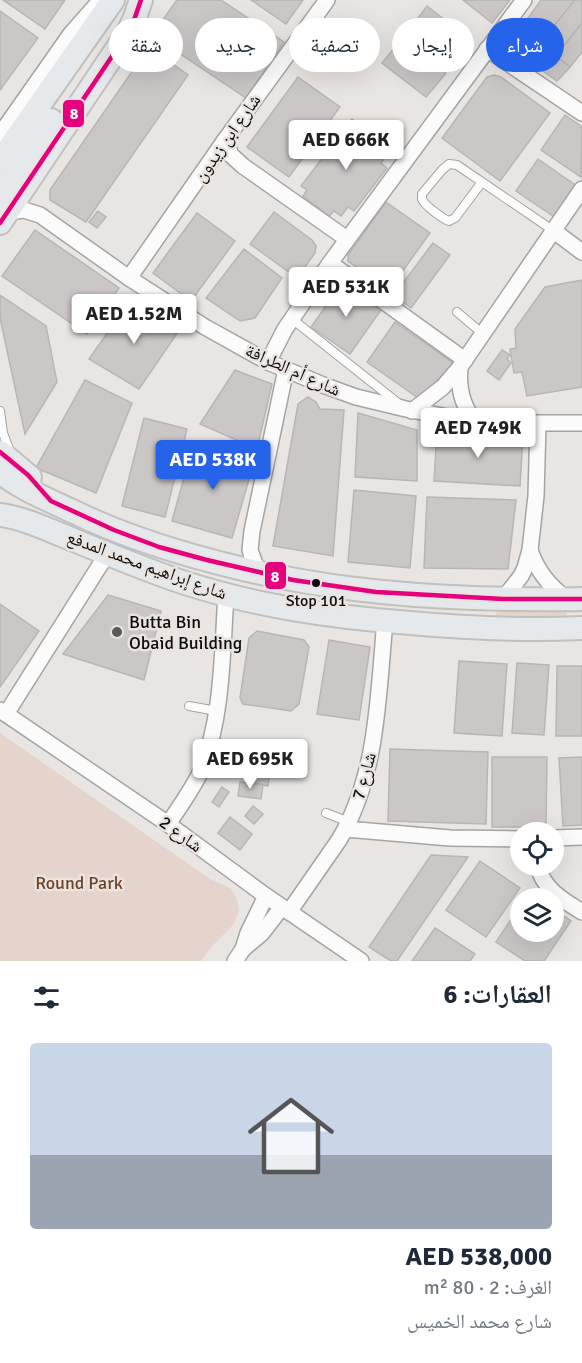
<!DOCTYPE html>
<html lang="ar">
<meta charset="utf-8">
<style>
:root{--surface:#fff;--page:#f6f6f7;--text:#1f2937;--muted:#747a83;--accent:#2563eb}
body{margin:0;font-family:Signika,"Noto Naskh Arabic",sans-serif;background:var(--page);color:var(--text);direction:rtl;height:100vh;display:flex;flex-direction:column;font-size:22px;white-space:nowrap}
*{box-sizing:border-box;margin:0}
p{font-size:20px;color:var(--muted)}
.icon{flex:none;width:33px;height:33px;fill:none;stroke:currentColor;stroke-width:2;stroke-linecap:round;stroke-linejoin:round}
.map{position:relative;height:961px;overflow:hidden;direction:ltr}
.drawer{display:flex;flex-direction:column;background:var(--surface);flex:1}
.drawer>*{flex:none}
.hud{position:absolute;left:18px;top:18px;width:546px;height:54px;direction:rtl;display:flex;gap:12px}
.controls{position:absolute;left:510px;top:822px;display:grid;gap:12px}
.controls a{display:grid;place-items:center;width:54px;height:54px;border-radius:50%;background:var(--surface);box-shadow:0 6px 24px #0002;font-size:30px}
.price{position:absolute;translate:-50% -51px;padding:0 14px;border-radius:6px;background:#fff;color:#222;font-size:20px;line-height:39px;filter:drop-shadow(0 2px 3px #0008)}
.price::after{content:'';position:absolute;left:50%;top:36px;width:18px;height:14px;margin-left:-9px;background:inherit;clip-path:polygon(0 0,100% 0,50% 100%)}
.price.selected{background:var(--accent);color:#fff}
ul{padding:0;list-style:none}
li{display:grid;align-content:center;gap:12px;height:318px;padding:0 30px}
li span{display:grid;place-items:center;height:186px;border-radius:6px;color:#555}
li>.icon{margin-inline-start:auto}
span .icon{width:108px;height:108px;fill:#fffc;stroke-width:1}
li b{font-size:26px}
h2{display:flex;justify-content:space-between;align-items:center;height:72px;padding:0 30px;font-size:26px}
.tag{padding:0 21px;border-radius:27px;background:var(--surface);box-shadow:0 6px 24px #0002;font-size:21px;line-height:54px}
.tag.selected{background:var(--accent);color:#fff}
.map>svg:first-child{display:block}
.green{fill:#e4d4cc}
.building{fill:#cac7c6;stroke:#b8b6b4;stroke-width:1.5}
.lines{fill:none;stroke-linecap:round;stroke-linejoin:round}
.lane-casing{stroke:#a5a4a2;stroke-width:10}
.street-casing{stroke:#a5a4a2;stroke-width:18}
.secondary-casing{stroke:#a5a4a2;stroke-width:24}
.primary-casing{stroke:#c2c0bf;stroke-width:26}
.lane{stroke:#fcfbfb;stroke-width:8}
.street{stroke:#fcfbfb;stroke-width:15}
.secondary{stroke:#fcfbfb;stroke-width:21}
.primary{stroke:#e5e9ec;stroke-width:22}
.bus-1-casing{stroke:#eae4e1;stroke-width:9}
.bus-1{stroke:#e5007d;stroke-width:4.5}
.bus-dot{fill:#0e0c0b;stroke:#eae4e1;stroke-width:2}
.poi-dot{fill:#5a5857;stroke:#eae4e1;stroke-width:2}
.labels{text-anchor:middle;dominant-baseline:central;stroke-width:5;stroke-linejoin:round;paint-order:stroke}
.bus-label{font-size:16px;fill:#0e0c0b;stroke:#eae4e1}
.street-label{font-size:18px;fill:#0e0c0b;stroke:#eae4e1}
.poi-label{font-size:18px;fill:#0e0c0b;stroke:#eae4e1;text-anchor:start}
.park-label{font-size:18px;fill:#724023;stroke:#eae4e1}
.line-badge{stroke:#eae4e1;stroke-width:2}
.badge-label{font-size:16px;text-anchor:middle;font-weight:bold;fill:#fff}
</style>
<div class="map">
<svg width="582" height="961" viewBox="0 0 582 961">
<rect width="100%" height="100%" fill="#e8e5e3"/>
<!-- green -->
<g class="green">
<rect x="496" y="609" width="71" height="7"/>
<polygon points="0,733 210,879 230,888 237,899 239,911 234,924 211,947 201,961 0,961"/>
</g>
<!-- building -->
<g class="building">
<polygon points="3,0 65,0 45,29"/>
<polygon points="177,0 221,0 284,42 246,98 152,35"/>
<polygon points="251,0 303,0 286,24"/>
<polygon points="463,0 510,0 492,23"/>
<polygon points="541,0 575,0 540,43 570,67 557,81 514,50 513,39"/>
<polygon points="575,0 581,0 582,1 582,23 556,56 540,43"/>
<polygon points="427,6 470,40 449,67 406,34"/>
<polygon points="0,11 38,38 0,90"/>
<polygon points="582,23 582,52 570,67 556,56"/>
<polygon points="402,38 446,73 426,97 382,63"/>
<polygon points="149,47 188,75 86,222 50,200 50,190"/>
<polygon points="494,75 501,77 550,113 500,181 442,138 487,77"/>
<polygon points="298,77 340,107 289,177 247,147"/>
<polygon points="565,115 582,127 581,177 541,150"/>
<polygon points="352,119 385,144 380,151 386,156 381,163 387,168 354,211 348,207 341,216 334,211 329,216 303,196 307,190 301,186"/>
<polygon points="538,159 581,189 559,220 516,191"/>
<polygon points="386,202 430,233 389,290 348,261 348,255"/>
<polygon points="98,211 106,217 97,228 89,222"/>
<polygon points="274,212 312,240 316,246 315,253 297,278 250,244"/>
<polygon points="197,213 235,241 191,301 153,273"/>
<polygon points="35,230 119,288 87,334 2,276"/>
<polygon points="433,243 450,255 411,308 394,295"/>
<polygon points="244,249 282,278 255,318 240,321 206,298"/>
<polygon points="582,280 582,387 527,396 522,372 514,373 510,349 516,348 515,329 545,287"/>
<polygon points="342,283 381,310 350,354 311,327"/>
<polygon points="0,295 46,326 57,382 25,434 0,318"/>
<polygon points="131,299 178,332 139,389 89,359"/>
<polygon points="395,322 453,363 421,400 367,362"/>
<polygon points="502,350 510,355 507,359 511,363 499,380 487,371"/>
<polygon points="235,370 272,384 257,449 200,424"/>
<polygon points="85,380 132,403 96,493 36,468"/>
<polygon points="308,397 316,402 320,409 344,410 333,556 273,546 298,404"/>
<polygon points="358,413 417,430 417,481 355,477"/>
<polygon points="144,418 187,429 165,517 122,506"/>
<polygon points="437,431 523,437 520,486 434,481"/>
<polygon points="193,445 254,462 232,538 172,521"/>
<polygon points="354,490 416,496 410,568 348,562"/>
<polygon points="427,497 516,500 508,569 424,568"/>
<polygon points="108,595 161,611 144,680 63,654"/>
<polygon points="0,604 39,631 0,687"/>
<polygon points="257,631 304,640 309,647 299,704 291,711 243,704 240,698 249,638"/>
<polygon points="329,640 370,647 359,720 317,714"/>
<polygon points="459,661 507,664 502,736 454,733"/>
<polygon points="517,663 549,665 544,735 512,733"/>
<polygon points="557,666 582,666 582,736 556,736"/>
<polygon points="390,749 488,752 486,824 388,821"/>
<polygon points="492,757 547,757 546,827 492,827"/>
<polygon points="582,757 582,825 563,826 559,758"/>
<polygon points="256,760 271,762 268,786 253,783"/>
<polygon points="240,782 263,785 261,799 238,796"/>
<polygon points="222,787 229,792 219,807 212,802"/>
<polygon points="253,806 263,814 254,824 245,816"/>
<polygon points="230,817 252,834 240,850 218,833"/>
<polygon points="431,855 468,857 397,961 391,961 369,947"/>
<polygon points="480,861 520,888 486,937 446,910"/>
<polygon points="520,906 520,932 554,932 554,909 571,921 544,961 525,961 496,942"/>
<polygon points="435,928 475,954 470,961 412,961"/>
</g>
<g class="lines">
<!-- lane casing -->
<g class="lane-casing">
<g id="lane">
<path d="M482 182 455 218 449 221C443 219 424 205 422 199 422 197 422 196 422 194L442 170 449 164 457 165 554 231"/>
<polyline points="457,312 483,334"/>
<polyline points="292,319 398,403"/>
<polyline points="0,411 3,433 10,452"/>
<polyline points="189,706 217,711"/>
<polyline points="326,813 349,822"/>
</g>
</g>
<!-- street casing -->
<g class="street-casing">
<g id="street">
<polyline points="487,49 582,113"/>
<polyline points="225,140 231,155 243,166 347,239"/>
<polyline points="7,212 24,210 40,215 129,278 205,327 268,362 323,385 356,397 406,409 453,418 506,423 582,423"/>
<polyline points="554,231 582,252"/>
<polyline points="330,263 465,360"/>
<polyline points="129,278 225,140 327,0"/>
<polyline points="268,362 285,329 330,263 524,0"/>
<path d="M460 367C458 388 462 403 473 420"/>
<polyline points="412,411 443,387 460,367 582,189"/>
<path d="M530 550C537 571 549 586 567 599"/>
<polyline points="267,574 256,567 250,550 252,531 286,369"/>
<polyline points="503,599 521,576 525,568 530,550 536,496 538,424"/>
<polyline points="0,710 168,824 266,896 361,961"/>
<polyline points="6,714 107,554"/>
<path d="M168 824C179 808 191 791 200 773 223 720 222 652 226 595"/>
<polyline points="346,829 450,838 520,839"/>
<polyline points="554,838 582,837"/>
<path d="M538 866C543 889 563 900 582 912"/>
<path d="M289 912 339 840C378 775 378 695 385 621"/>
<polyline points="243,949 248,933 266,896"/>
<polyline points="235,961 243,949 262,933 282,907"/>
</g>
</g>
<!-- secondary casing -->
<g class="secondary-casing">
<polyline id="secondary" points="0,140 73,36 103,2"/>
</g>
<!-- primary casing -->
<g class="primary-casing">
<g id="primary">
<polyline points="0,161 113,0"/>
<polyline points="0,192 51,120"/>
<polyline points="0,223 127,34 134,20 141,0"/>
<polyline points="0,452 30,477"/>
<path d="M0 472C21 489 47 499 72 511 125 537 181 554 239 568 319 587 391 595 473 598 509 599 546 600 582 599"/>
<path d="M0 515C24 518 46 529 69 538 105 553 141 568 179 581 254 606 331 617 410 623 467 628 524 631 582 628"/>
</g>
</g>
<!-- lane -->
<use href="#lane" class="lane"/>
<!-- street -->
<use href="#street" class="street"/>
<!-- secondary -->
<use href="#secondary" class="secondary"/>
<!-- primary -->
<use href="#primary" class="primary"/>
<!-- bus-1 casing -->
<g class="bus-1-casing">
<g id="bus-1">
<polyline points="0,223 127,34 134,20 141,0"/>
<polyline points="0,452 28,475 51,501 114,530 159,547 207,560 293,580 376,592 503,599 582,599"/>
</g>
</g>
<!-- bus-1 -->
<use href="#bus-1" class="bus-1"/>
</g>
<!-- markers -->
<circle class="bus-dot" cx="316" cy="583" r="5"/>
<circle class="poi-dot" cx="117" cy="632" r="6"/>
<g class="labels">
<!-- bus labels -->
<g class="bus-label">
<text x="316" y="601">Stop 101</text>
</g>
<!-- street labels -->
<g class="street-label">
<text transform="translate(227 138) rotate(-55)">شارع ابن زيدون</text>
<text transform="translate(293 370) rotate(24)">شارع أم الطرافة</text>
<text transform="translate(147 565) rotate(20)">شارع إبراهيم محمد المدفع</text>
<text transform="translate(364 776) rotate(-75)">شارع 7</text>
<text transform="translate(181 834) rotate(36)">شارع 2</text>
</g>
<!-- poi labels -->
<g class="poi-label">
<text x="129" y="622">Butta Bin<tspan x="129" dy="21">Obaid Building</tspan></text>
</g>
<!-- park labels -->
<g class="park-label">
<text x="79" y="883">Round Park</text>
</g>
</g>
<g class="line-badge">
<rect x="62" y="99" width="23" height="29" rx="6" fill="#e5007d"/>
<rect x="264" y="561" width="23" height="29" rx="6" fill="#e5007d"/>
</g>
<g class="badge-label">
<text x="74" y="119">8</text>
<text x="275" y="582">8</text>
</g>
</svg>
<div class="controls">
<a><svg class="icon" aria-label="locate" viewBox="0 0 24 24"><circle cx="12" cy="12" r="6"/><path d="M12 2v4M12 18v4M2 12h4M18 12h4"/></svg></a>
<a><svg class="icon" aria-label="layers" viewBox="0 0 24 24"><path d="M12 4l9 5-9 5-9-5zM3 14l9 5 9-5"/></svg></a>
</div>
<b class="price" style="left:346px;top:171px">AED 666K</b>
<b class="price" style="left:346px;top:318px">AED 531K</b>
<b class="price" style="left:134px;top:345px">AED 1.52M</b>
<b class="price" style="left:478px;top:459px">AED 749K</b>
<b class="price selected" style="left:213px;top:491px">AED 538K</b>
<b class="price" style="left:250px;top:790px">AED 695K</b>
<div class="hud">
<a class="tag selected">شراء</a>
<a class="tag">إيجار</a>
<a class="tag">تصفية</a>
<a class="tag">جديد</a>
<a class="tag">شقة</a>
</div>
</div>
<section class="drawer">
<h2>العقارات: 6<svg class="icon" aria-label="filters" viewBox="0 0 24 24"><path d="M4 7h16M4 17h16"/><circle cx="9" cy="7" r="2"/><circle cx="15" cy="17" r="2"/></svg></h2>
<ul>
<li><span style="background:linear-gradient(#c9d6e8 60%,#9aa5b1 0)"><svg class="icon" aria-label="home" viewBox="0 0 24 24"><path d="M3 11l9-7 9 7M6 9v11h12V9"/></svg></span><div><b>AED 538,000</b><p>الغرف: 2 · 80 m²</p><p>شارع محمد الخميس</p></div></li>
</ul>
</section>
